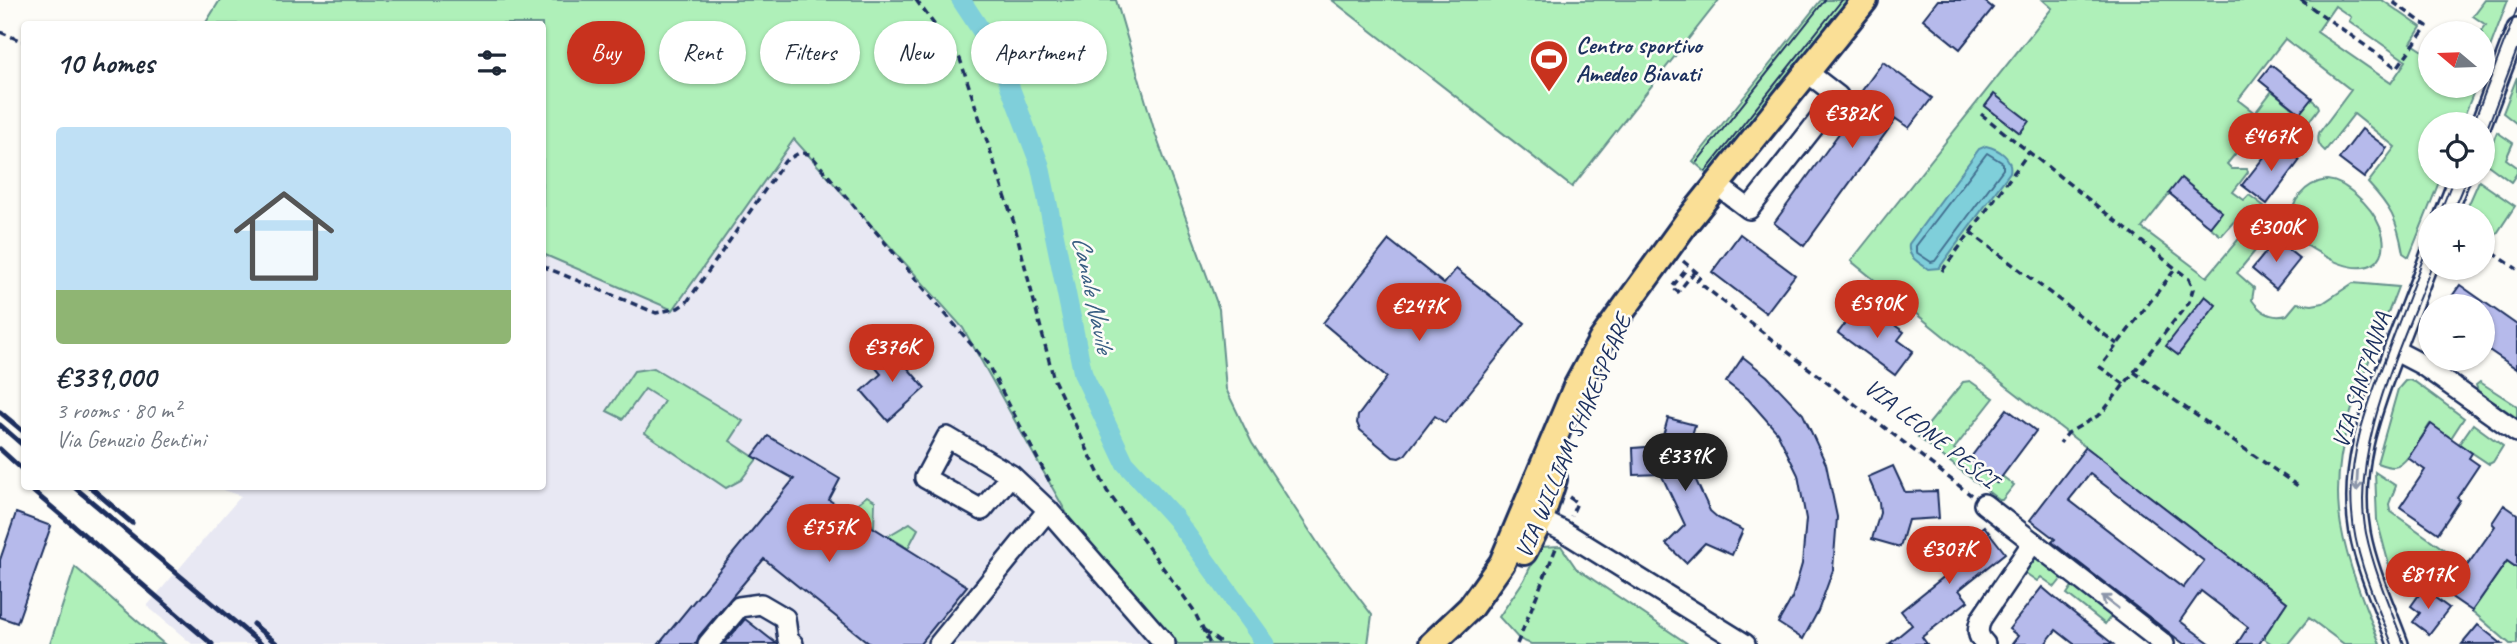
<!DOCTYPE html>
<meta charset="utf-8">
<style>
:root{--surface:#fff;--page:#f6f6f7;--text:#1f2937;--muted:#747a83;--line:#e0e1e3;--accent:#c8321e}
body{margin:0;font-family:Caveat,sans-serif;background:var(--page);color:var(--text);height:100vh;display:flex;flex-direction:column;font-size:26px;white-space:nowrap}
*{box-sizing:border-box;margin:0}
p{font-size:23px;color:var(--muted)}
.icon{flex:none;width:38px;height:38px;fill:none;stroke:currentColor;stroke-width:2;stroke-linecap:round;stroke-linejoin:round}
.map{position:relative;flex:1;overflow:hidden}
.panel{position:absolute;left:21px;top:21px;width:525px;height:469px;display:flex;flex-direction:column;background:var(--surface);border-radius:7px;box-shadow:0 2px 5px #0004}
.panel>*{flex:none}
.top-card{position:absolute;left:567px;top:21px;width:665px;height:63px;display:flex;gap:14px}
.needle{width:46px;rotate:289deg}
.tools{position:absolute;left:2418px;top:21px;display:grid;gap:14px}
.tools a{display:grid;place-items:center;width:77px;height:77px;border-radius:50%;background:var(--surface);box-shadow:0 2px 5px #0004;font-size:35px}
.price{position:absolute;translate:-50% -60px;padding:0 16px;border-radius:24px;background:var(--accent);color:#fff;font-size:23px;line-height:46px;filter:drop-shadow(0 2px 4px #0008)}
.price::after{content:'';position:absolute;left:50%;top:42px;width:21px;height:16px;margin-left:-10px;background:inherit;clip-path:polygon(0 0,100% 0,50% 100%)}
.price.selected{background:#222;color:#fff}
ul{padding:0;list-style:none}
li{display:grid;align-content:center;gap:14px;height:371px;padding:0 35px}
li+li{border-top:2px solid var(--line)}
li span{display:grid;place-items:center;height:217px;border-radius:7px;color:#555}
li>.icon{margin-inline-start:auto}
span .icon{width:126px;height:126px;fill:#fffc;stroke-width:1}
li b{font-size:30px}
h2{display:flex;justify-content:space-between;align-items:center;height:84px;padding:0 35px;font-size:30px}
.chip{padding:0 24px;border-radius:32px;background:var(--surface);box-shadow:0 2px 5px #0004;font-size:24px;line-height:63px}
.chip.selected{background:var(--accent);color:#fff}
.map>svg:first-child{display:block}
.built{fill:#e8e8f3}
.green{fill:#aff0b9;stroke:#65908c;stroke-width:2;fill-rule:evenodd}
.water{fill:#7fcfda;stroke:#578fa8;stroke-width:2}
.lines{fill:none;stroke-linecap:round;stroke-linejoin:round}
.shore{stroke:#436f90;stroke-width:2}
.canal{stroke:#7fcfda;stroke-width:19}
.building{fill:#b6baeb;stroke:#1b2f5e;stroke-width:2;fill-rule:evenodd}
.minor-casing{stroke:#1b2f5e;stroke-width:24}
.major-casing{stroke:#1b2f5e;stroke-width:30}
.path{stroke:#1b2f5e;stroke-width:3.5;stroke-dasharray:7 5;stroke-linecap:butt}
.minor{stroke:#fdfcf7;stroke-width:19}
.major{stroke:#fadf96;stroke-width:24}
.tram{stroke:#1b2f5e;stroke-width:2}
.rail{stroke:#1b2f5e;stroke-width:5}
.oneway{stroke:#8c96aa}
.labels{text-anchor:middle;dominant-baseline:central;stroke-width:5;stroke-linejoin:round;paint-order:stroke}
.poi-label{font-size:24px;font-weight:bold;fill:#1b2f5e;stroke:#fdfcf7;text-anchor:start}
.street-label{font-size:24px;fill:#1b2f5e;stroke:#fdfcf7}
.water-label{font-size:26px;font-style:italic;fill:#395f83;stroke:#fdfcf7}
</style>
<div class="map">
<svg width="2517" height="644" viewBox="0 0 2517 644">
<rect width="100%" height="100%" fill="#fdfcf7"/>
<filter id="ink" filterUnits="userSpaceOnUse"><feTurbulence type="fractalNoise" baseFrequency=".0143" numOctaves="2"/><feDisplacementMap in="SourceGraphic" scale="14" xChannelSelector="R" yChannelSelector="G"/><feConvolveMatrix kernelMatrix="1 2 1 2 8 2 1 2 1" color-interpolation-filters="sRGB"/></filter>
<g filter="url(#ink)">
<!-- built -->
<polygon class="built" points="794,138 963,328 1081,539 1178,644 192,644 147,606 241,496 223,490 226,487 542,486 543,254 673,310"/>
<!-- green -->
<g class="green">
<polygon points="220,0 1116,0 1156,136 1219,309 1226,389 1252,443 1321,548 1372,615 1368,644 1178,644 1081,539 963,328 794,139 673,310 543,254 542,24 205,24"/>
<polygon points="1332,0 1719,0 1572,187"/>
<polygon points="1821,0 1848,0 1708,174 1693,161"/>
<path d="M2043 0H2382L2421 27 2411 43 2431 56V86H2476L2461 124H2431V177H2441L2409 257 2403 253C2397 219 2391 208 2368 183L2395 147 2354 114 2325 151C2319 146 2317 142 2319 133L2351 90 2285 39 2238 100 2255 113 2272 91 2299 113 2311 99 2318 105 2319 108C2309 122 2296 134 2305 151L2303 156 2289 144 2292 139 2280 130 2261 151 2258 134 2254 131 2227 164 2232 169H2247L2248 172 2233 192 2244 200 2249 195 2264 206 2260 209H2245L2222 235H2220L2210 227 2222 212 2181 179 2142 228 2207 277 2247 229 2253 225H2257L2266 231 2253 249 2255 251 2237 273 2254 288 2252 300C2261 313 2272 319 2287 315L2297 303 2312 305 2323 303 2353 283 2398 287C2372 357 2331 435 2339 512 2344 558 2364 602 2380 644H2344L2309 618 2288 644H2272L2263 638 2287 602 1983 368 1851 261 2052 8ZM2335 6 2351 17 2349 21 2406 61 2391 83 2317 32Z"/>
<polygon points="2485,0 2508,0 2483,66 2483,33 2480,33 2486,25 2473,16"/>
<polygon points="2517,77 2517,124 2503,113"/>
<polygon points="2497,132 2513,143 2506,159 2517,167 2517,173 2511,182 2484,162"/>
<path d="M2327 180C2339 181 2346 187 2355 194 2406 238 2385 293 2321 254 2309 247 2294 239 2292 225 2289 201 2305 183 2327 180Z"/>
<polygon points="2479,181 2515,206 2490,244 2483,242 2483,215 2464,215"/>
<polygon points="654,368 743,421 730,441 757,459 741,480 726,488 645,433 664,401 645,389 623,419 607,411 634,371"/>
<path d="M2409 380 2415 382 2464 418 2451 438 2430 424C2423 434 2406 467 2394 467 2388 467 2382 465 2377 463L2398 389 2405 381Z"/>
<polygon points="1970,381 1994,398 1954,449 1996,483 2002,476 2014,485 2002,500 1999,500 1918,437 1963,382"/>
<polygon points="2480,382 2517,406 2517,418 2478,391 2476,385"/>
<polygon points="2473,424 2503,446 2493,462 2489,464 2459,444"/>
<polygon points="2375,472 2396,486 2389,504 2390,511 2449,553 2431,581 2406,565 2393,580 2377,520"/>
<polygon points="867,496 875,501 874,526 847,511"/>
<polygon points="910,523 918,529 908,548 888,536"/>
<polygon points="1561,546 1576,568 1688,644 1531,644 1519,639 1499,617 1524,580 1540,547"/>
<polygon points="2035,555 2063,577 2055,587 2041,577 2037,581 2024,572"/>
<polygon points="2507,561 2517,568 2517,644 2510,644 2472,611"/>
<polygon points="75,567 164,644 50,644"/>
<polygon points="2073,585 2112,615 2105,624 2067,594"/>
</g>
<!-- water -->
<path class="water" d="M1986 146C1999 149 2013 158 2010 172L1939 268 1928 269C1918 262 1907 257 1909 244L1979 149Z"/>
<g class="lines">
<!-- shore -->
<polygon class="shore" points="1987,153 2003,163 2003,169 1935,261 1931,262 1916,252 1916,246"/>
<!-- canal -->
<polyline class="canal" points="961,0 998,56 1040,165 1083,374 1125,463 1175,518 1266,644"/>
</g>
<!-- building -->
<g class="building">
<polygon points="1938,0 1983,0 1993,8 1960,49 1923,19"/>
<polygon points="1883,62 1932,98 1909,128 1896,119 1804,246 1774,223 1866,96 1861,92"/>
<polygon points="2271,65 2312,98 2300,113 2259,80"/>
<polygon points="1994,94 2029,121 2020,133 1985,106"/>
<polygon points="2362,129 2387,148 2364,178 2339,159"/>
<polygon points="2276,142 2300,160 2267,204 2242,185"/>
<polygon points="2181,178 2222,212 2210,227 2169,193"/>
<polygon points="1740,234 1795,275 1766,313 1712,272"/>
<polygon points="1389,240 1444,284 1456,269 1525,323 1445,423 1435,416 1405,455 1399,458 1393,457 1360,430 1357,423 1358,416 1387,377 1323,323"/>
<polygon points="2276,240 2300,259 2276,289 2252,269"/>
<polygon points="2460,285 2517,325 2517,369 2483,346 2483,306 2445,306"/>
<polygon points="2205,296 2216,305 2178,355 2166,346"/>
<polygon points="1857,308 1872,320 1878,313 1904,332 1898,340 1913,351 1895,375 1838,333"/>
<polygon points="888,345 925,388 888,421 862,391 881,374 870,361"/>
<polygon points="1743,357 1767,376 1803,414 1826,464 1837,517 1833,570 1818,611 1803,639 1778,623 1792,598 1802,564 1806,519 1798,475 1777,432 1748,399 1726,382"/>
<polygon points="2007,409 2036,431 1997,483 1968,461"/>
<polygon points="1668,418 1695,425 1687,452 1688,463 1710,511 1718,518 1743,530 1732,555 1705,543 1686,563 1666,544 1685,525 1661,474 1634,475 1633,448 1660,446"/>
<polygon points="2431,424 2472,453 2469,458 2479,465 2457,498 2460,500 2438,533 2400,507 2425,470 2408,458"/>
<polygon points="768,436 840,479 829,500 967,586 920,644 870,644 764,559 699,636 696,644 659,644 794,479 753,456"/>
<path d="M2086 447 2287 602 2259 644H2237L2248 627 2201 591 2180 621 2211 644H2184L2052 542 2055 539 2030 520ZM2090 474 2204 561 2183 588 2069 500Z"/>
<polygon points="1893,466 1905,492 1937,491 1939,518 1908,520 1900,547 1872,539 1880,513 1879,502 1868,477"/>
<polygon points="2504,505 2517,514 2517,568 2507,561 2472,611 2447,594 2495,526 2492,523"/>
<polygon points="16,513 51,526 17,623 0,617 0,560"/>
<polygon points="1984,526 2005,553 1959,590 1968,601 1922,637 1927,644 1889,644 1912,625 1901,611 1946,575 1937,564"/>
<polygon points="2042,587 2055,598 2113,644 2074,644 2056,630 2045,644 2012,644 2018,636 2009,629"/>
<polygon points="2423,589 2449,608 2429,634 2413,622 2420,613 2411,606"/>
<polygon points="745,619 777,644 724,644"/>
<polygon points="2478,625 2502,644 2462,644"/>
</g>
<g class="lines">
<!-- minor casing -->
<g class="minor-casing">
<g id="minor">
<polyline points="2481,124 2517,29"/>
<polyline points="1717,185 1749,209 1838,96 1807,72"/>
<polyline points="2445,215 2460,177"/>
<polyline points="2394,350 2421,364 2517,432"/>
<polyline points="1011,475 982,510 925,478 947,437 1011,475 1048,510"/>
<polyline points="1984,504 2164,644"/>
<polyline points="1529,514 1563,531 1745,644"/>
<polyline points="708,644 739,607 761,604 785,618 788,640 793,644"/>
<polyline points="939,644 1048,510 1165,644"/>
<path d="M1985 644C1977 636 1977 630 1981 619L2033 542"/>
<path d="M2398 644C2385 608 2367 571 2360 533 2349 471 2369 416 2391 358 2404 323 2418 289 2431 254"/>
</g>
</g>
<!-- major casing -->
<g class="major-casing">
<g id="major">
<polyline points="1524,552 1541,519 1554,479"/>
<polyline points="1432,644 1470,608 1502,563 1575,389 1602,339 1686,223 1865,0"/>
</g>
</g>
<!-- path -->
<g class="path">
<polyline points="916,0 960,59 1014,223 1054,380 1107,491 1193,609 1210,644"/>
<polyline points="2301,0 2397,68 2427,26 2390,0"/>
<polyline points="0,32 24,42"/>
<polyline points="1981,114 2189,279 2193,289 2189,302 2101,414 2068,433 2060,443"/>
<polyline points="1970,232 2117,344"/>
<polyline points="2483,246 2517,269"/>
<polyline points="1683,261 1701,276 1697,281 1971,495"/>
<polyline points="542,266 656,313 678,308 687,302 785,161 799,153 810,154 987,363 1052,486"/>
<polyline points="1685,271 1672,287 1678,292 1695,271"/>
<polyline points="1942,271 2029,152"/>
<polyline points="2134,372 2298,486"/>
<polyline points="2124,384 2100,367 2176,268"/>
<polyline points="1569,497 1577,503 1571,516"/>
<polyline points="1204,631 1222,644"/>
<polyline points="1517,644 1556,548"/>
</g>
<!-- minor -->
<use href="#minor" class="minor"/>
<!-- major -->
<use href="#major" class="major"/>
<!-- tram -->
<g class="tram">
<polyline points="2473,124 2517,9"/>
<polyline points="2483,139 2517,50"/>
<polyline points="1697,162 1825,0"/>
<polyline points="1706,171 1842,0"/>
<polyline points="2439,215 2454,177"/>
<polyline points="2451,215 2467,177"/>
<path d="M2392 644C2376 602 2355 558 2352 512 2347 454 2369 401 2389 348 2403 311 2417 275 2431 238"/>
<path d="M2404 644C2390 608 2374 571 2366 533 2350 448 2401 347 2431 268"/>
</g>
<!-- rail -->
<g class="rail">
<polyline points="0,412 24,432"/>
<polyline points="0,425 24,446"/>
<polyline points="0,449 24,471"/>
<polyline points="27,486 212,644"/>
<polyline points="73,486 261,644"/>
<polyline points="89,486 132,523"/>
<polyline points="253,624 277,644"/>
</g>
</g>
<!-- one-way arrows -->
<defs><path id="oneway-shaft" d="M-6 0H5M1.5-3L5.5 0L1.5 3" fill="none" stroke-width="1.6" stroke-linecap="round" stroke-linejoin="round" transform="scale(1.75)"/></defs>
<g class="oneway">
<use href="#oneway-shaft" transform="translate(2357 481) rotate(93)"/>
<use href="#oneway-shaft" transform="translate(2110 602) rotate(-142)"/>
</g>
</g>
<!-- icons -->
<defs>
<g id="stadium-pin" transform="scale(2.0125)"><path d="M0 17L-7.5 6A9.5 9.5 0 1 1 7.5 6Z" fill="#c8321e" stroke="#fdfcf7"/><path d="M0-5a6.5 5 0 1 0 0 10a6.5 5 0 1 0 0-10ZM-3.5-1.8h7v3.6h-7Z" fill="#fff"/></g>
</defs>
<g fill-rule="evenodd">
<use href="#stadium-pin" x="1549" y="59"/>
</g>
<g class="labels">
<!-- poi labels -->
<g class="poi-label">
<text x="1576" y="45">Centro sportivo<tspan x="1576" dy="28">Amedeo Biavati</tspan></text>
</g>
<!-- street labels -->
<g class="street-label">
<text transform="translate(2361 380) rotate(-72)">VIA SANT'ANNA</text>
<text transform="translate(1931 433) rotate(38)">VIA LEONE PESCI</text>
<text transform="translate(1573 436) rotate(-67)">VIA WILLIAM SHAKESPEARE</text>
</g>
<!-- water labels -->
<g class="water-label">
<text transform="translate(1093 294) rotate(78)">Canale Navile</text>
</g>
</g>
</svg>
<div class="tools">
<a><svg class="needle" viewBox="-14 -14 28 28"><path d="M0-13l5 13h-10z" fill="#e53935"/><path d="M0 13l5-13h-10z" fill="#747a83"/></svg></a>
<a><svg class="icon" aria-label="locate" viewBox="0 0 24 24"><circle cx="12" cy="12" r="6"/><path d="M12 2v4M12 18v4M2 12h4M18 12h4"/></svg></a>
<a>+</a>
<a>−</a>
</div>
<b class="price" style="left:1852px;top:150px">€382K</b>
<b class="price" style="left:2271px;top:173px">€467K</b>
<b class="price" style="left:2276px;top:264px">€300K</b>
<b class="price" style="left:1877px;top:340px">€590K</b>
<b class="price" style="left:1419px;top:343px">€247K</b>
<b class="price" style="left:892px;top:384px">€376K</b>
<b class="price selected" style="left:1685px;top:493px">€339K</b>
<b class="price" style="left:829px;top:564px">€757K</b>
<b class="price" style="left:1949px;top:586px">€307K</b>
<b class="price" style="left:2428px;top:611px">€817K</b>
<div class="top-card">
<a class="chip selected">Buy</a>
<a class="chip">Rent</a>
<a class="chip">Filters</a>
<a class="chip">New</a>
<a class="chip">Apartment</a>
</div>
<section class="panel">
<h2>10 homes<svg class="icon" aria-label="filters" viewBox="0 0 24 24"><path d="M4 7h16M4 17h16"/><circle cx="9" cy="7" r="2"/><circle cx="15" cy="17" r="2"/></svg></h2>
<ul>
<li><span style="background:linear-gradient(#bfe0f5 75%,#8fb573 0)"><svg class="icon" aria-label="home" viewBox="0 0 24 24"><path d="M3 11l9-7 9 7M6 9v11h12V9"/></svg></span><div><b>€339,000</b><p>3 rooms · 80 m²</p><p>Via Genuzio Bentini</p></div></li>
</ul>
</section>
</div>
